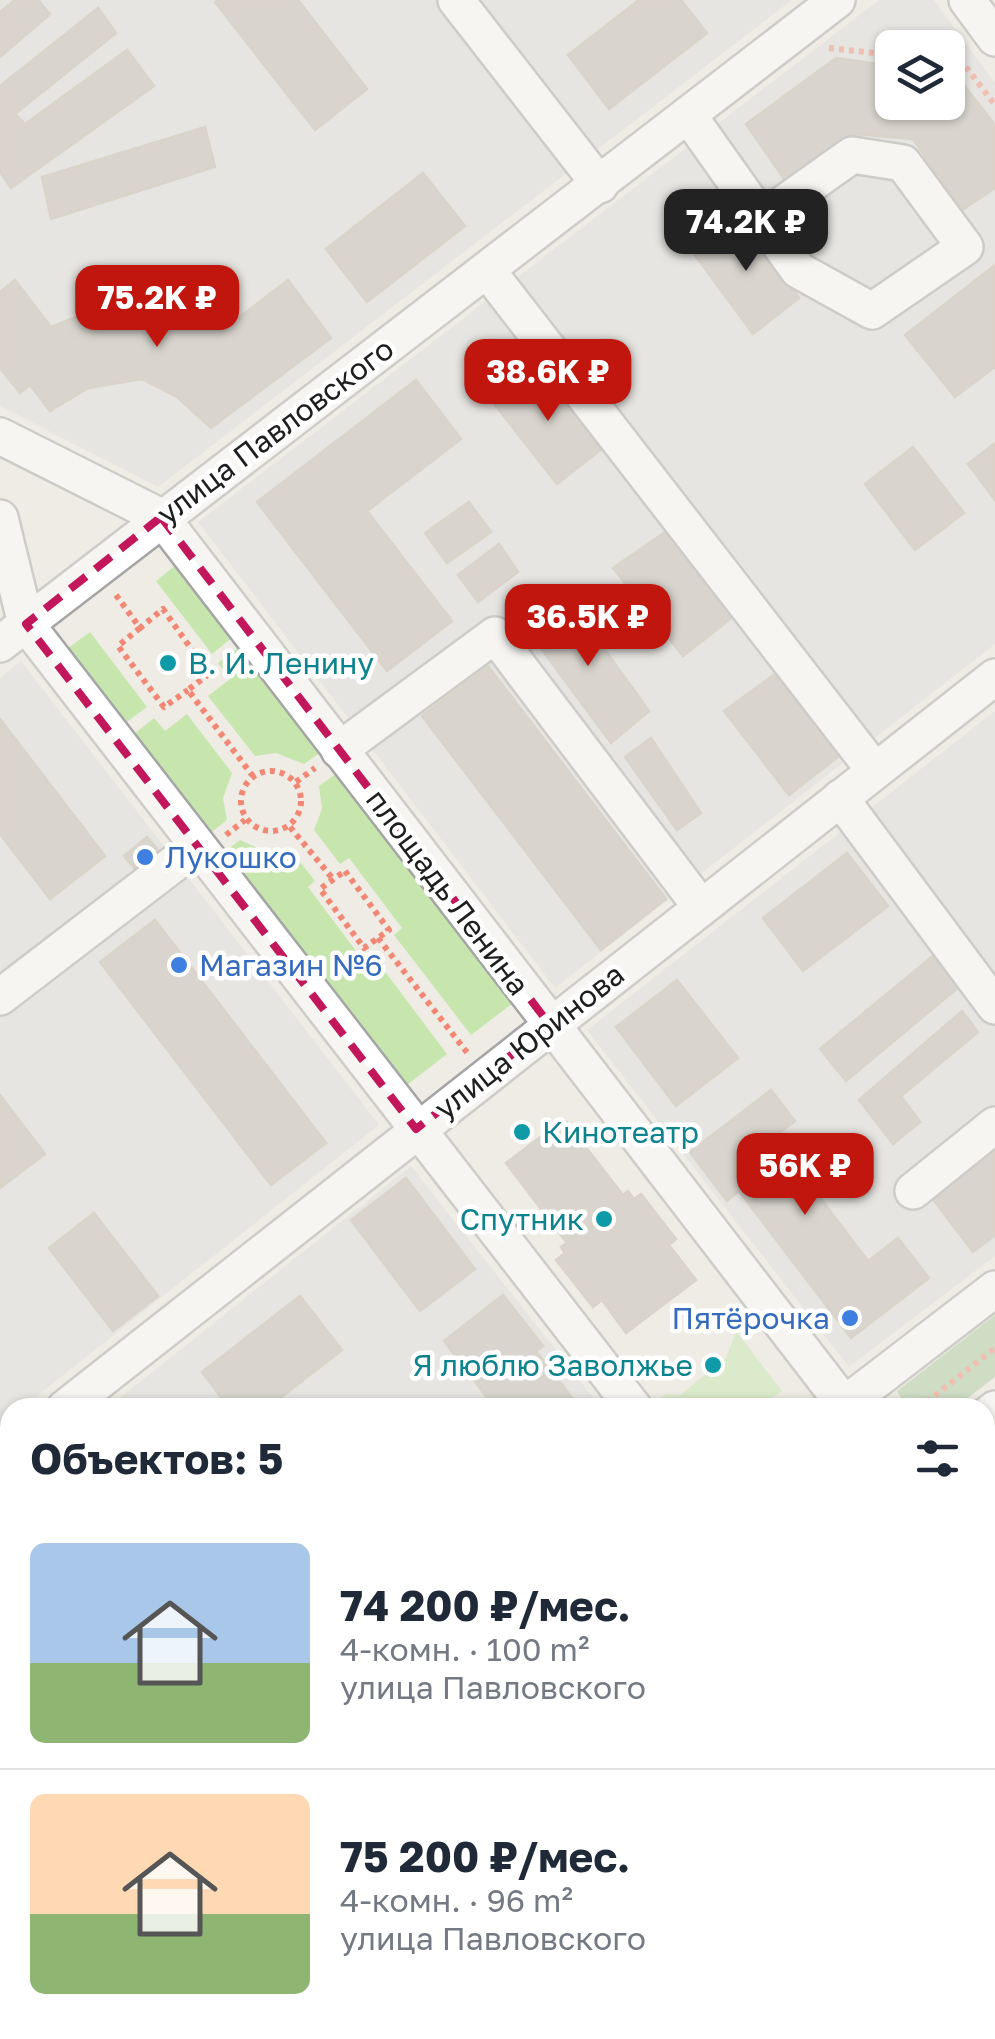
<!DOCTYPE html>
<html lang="ru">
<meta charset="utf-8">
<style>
:root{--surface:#fff;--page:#f6f6f7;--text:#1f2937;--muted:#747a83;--line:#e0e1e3;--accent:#c0160d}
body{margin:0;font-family:"Golos Text",sans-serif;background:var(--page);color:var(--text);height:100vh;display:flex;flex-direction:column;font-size:38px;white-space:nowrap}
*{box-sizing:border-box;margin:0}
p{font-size:32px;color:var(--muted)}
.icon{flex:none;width:55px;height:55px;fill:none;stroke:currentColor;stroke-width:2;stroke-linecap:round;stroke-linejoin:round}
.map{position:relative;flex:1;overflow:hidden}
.side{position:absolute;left:0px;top:1398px;width:995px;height:642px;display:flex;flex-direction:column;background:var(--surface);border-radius:30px 30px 0 0;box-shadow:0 2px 8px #0004}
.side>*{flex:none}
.tools{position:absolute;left:875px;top:30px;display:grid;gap:20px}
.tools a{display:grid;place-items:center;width:90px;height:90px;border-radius:15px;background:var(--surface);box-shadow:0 2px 8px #0004;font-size:50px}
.price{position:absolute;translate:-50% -85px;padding:0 22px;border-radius:20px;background:var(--accent);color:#fff;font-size:32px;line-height:65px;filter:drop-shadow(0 2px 5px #0008)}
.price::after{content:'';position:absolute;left:50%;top:60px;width:30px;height:22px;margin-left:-15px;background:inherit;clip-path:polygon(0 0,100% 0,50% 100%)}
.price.selected{background:#222;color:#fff}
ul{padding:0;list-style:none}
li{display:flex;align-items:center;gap:30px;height:250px;padding:0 30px}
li+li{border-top:2px solid var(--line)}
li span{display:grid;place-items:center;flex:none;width:280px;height:200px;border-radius:15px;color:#555}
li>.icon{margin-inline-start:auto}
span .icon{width:120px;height:120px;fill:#fffc;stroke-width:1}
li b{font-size:42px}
h2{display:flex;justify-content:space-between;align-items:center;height:120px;padding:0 30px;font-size:42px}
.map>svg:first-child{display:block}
.residential{fill:#dcdbdb;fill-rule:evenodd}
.grass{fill:#c6e6ae}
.forest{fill:#a8cb9c}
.building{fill:#bfb8b2;stroke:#bfb4a8;stroke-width:2.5}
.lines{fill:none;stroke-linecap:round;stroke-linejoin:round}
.minor-casing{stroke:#a5a5a5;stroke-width:40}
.path{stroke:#f18774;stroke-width:6;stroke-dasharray:5 5;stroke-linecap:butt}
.minor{stroke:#fff;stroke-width:35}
.marked{fill:none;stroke:#c2185b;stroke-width:8;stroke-dasharray:20 12;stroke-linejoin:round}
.culture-dot{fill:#0f9aa8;stroke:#fff;stroke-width:4}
.shop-dot{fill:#3f7fe0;stroke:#fff;stroke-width:4}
.labels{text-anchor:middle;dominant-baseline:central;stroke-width:9;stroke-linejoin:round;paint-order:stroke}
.street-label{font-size:30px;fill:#1e1e1e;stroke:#fff}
.culture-label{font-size:30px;fill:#0d838f;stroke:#fff;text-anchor:start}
.shop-label{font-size:30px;fill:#366cbe;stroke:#fff;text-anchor:start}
</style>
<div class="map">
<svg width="995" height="2039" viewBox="0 0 995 2039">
<rect width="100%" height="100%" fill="#efece5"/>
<!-- residential -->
<g class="residential">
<polygon points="0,0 792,0 158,487 0,406"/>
<path d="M879 0H934L995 83V644L555 988 198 522ZM892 48H948V102H892Z"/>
<polygon points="21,661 379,1125 23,1407 10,1408 10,1417 0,1425 0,678"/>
<polygon points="995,711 995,1256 849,1367 587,1030"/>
<polygon points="411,1166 601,1407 107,1408"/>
<polygon points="995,1432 995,2039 221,2039 233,2030 985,2030 985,1440"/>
<polygon points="10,1484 10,2027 0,2035 0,1492"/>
</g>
<!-- grass -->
<g class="grass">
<polygon points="177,564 233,637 212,654 156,581"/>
<polygon points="90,632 147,707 124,724 67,649"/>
<polygon points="240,646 321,752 304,764 276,753 255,756 208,696 230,679 218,663"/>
<polygon points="187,714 232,773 223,798 227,820 209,834 133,735 154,718 165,731"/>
<polygon points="337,773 513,1003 471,1035 394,935 402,928 349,858 340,864 314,830 322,809 319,786"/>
<polygon points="240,840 261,850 290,849 315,881 308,887 362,959 371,953 447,1054 403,1088 223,853"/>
<polygon points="736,1331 782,1391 762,1407 663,1407 658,1401 666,1394 680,1395 726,1358"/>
</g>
<!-- forest -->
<g class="forest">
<polygon points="995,1315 995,1377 956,1407 906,1407 897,1391"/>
<polygon points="86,2030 153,2030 141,2039 74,2039"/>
</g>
<!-- building -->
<g class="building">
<polygon points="15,0 38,0 50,14 0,57 0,12"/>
<polygon points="218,0 298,0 367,89 315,130 215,2"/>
<polygon points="639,0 681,0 707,33 609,109 568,55"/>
<polygon points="98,8 116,33 15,114 25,124 127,50 154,86 11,188 0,172 0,86"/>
<polygon points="836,58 892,66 892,102 948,102 948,74 956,75 995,125 995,188 962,210 913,139 855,134 787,183 746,124"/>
<polygon points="205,127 215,167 51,219 42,177"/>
<polygon points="423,173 465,226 367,302 326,249"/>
<polygon points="742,215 799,298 753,334 692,251"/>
<polygon points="995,265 995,367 955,397 905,335"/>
<polygon points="15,280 51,327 92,311 137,303 185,314 220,332 288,280 331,338 211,428 177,397 142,379 88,388 50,411 30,385 20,393 0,368 0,292"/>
<polygon points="541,364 603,448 557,484 492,401"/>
<polygon points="416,380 461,439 367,511 452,621 387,671 257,502"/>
<polygon points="995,443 995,500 968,464"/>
<polygon points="913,447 964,513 915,550 865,484"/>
<polygon points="469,502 491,532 447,563 425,533"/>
<polygon points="667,531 734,616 683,656 613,568"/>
<polygon points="499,544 518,572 478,602 458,575"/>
<polygon points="567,597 649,711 611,743 526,628"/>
<polygon points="488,666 666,899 601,950 422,716"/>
<polygon points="775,674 839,756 789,795 724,711"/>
<polygon points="0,719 105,856 50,899 0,834"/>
<polygon points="651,738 701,813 677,830 625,757"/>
<polygon points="147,837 165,858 142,877 124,856"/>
<polygon points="847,853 888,906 803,971 763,918"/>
<polygon points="155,920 326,1143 271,1185 100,962"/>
<polygon points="934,955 960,986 846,1081 820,1049"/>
<polygon points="677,980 738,1058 676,1106 616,1027"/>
<polygon points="962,1011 978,1032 901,1096 920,1122 893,1144 859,1100"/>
<polygon points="771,1090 795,1121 774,1137 868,1261 898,1238 929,1278 851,1338 739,1191 727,1201 690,1152"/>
<polygon points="0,1095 45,1154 0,1188"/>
<polygon points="564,1119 623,1195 628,1191 634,1199 641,1194 676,1239 669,1245 696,1280 626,1333 602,1300 593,1307 556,1260 565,1253 561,1247 567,1243 506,1163"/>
<polygon points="995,1143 995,1235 973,1252 929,1194"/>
<polygon points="406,1178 475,1269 420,1311 351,1220"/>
<polygon points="94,1213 158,1296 113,1331 49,1248"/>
<polygon points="503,1295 543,1346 536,1351 580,1408 495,1408 444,1341"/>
<polygon points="300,1296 342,1350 267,1408 229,1408 202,1372"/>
<polygon points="995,1481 995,1553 985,1540 985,1489"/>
<polygon points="10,1520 10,1581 0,1568 0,1528"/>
<polygon points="985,1614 995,1627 995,1703 985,1710"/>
<polygon points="10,1734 10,1784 0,1792 0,1742"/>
<polygon points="10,1802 10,1865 4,1869 0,1864 0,1810"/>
<polygon points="10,1914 10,2013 0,2021 0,1921"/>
<polygon points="995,1953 995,2039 983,2039 976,2030 985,2030 985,1961"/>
<polygon points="279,2030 326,2030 332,2039 267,2039"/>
<polygon points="572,2030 634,2030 622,2039 571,2039 567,2034"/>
<polygon points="666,2030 706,2030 714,2039 673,2039"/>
<polygon points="773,2030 864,2030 852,2039 760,2039"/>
</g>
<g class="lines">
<!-- minor casing -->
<g class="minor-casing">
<g id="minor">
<polyline points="456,0 600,185"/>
<polyline points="967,0 995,38"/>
<polyline points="689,116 798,270 872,311 965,247 903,163 852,155 762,219"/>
<polyline points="487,270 875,771"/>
<polyline points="0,436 161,517 847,1408"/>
<polyline points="0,518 26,624 634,1408"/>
<polyline points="0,644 837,0"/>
<polyline points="339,750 495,635 701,907"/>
<polyline points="840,798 995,1006"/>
<polyline points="0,997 197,846"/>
<polyline points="913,1191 995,1125"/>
<polyline points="65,1408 995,677"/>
<polyline points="840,1408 995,1289"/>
<polyline points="985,1417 995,1409"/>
<polyline points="0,1459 10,1451"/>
<polyline points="942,2030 951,2039"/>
<polyline points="43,2039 55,2030"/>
<polyline points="180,2039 192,2030"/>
<polyline points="456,2039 467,2030"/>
</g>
</g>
<!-- path -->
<g class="path">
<polyline points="829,48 892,55"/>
<polyline points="948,61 963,63 995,105"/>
<polyline points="116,595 140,628 163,609 209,674 188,690 252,775"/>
<polyline points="140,628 118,646 164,707 188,690"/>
<circle cx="271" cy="801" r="30"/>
<polyline points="296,782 315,768"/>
<polyline points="290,827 333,879"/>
<polyline points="226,835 245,820"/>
<polygon points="345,871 389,930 364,948 320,889"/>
<polyline points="378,938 469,1055"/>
<polyline points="919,1408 995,1348"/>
<polyline points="107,2039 119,2030"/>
</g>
<!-- minor -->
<use href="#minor" class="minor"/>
</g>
<!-- marked area -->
<path d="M0 0H995V2039H0ZM161 517 550 1025 416 1129 26 624Z" fill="#efece5" fill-opacity=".55" fill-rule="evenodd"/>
<path class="marked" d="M161 517 550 1025 416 1129 26 624Z"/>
<!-- markers -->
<g class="culture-dot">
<circle cx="168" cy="663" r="10"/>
<circle cx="522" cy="1132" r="10"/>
<circle cx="604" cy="1219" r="10"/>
<circle cx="713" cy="1365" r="10"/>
</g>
<g class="shop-dot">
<circle cx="145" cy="857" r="10"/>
<circle cx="179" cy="965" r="10"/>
<circle cx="850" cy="1318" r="10"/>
</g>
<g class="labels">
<!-- street labels -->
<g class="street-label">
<text transform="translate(275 431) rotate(-37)">улица Павловского</text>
<text transform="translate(448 892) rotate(53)">площадь Ленина</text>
<text transform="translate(529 1041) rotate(-38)">улица Юринова</text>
</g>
<!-- culture labels -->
<g class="culture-label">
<text x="188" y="663">В. И. Ленину</text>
<text x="542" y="1132">Кинотеатр</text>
<text x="584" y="1219" text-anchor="end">Спутник</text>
<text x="693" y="1365" text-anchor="end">Я люблю Заволжье</text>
</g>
<!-- shop labels -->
<g class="shop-label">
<text x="165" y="857">Лукошко</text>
<text x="199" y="965">Магазин №6</text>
<text x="830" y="1318" text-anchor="end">Пятёрочка</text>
</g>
</g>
</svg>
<div class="tools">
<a><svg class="icon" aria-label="layers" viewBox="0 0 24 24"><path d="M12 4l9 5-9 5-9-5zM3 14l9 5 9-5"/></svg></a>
</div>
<b class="price selected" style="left:746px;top:274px">74.2K ₽</b>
<b class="price" style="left:157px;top:350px">75.2K ₽</b>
<b class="price" style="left:548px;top:424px">38.6K ₽</b>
<b class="price" style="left:588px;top:669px">36.5K ₽</b>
<b class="price" style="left:805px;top:1218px">56K ₽</b>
<section class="side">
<h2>Объектов: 5<svg class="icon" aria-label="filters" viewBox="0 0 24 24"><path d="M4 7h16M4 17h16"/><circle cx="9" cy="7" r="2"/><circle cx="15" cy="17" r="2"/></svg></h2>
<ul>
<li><span style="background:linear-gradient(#a9c7e8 60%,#8fb573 0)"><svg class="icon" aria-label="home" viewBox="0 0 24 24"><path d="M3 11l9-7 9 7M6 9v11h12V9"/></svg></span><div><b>74 200 ₽/мес.</b><p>4-комн. · 100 m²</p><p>улица Павловского</p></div></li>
<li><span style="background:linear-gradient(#ffd9b3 60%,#8fb573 0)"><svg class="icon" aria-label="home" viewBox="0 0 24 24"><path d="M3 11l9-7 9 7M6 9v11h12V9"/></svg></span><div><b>75 200 ₽/мес.</b><p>4-комн. · 96 m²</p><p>улица Павловского</p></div></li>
</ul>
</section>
</div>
